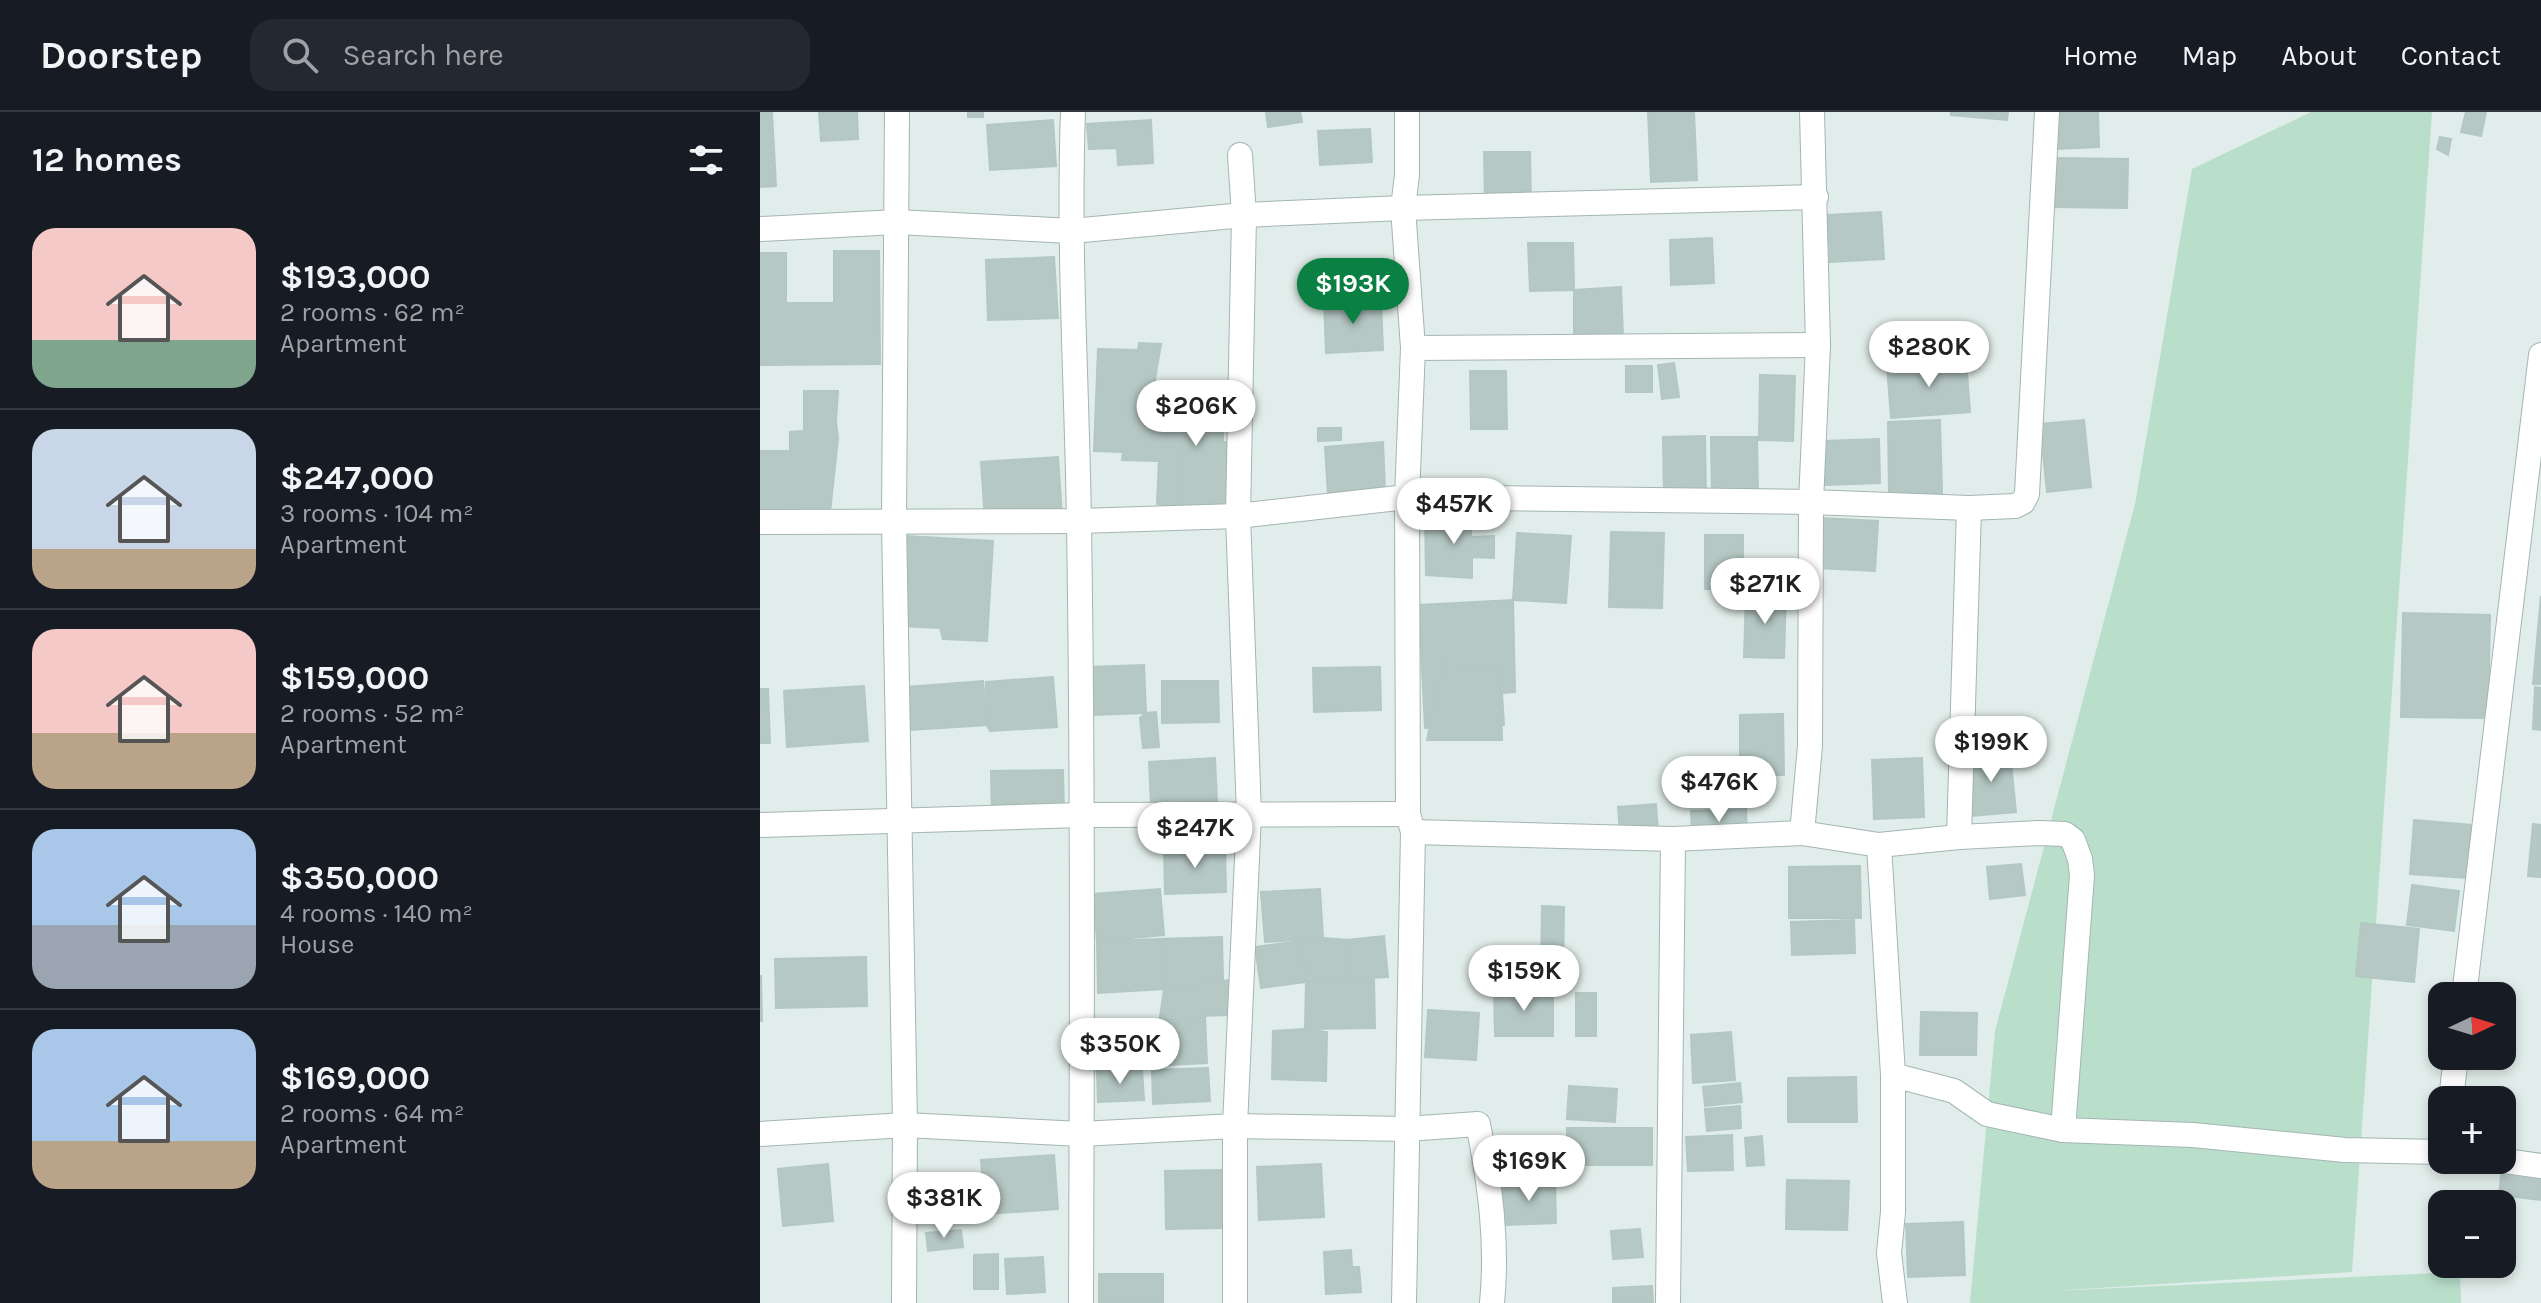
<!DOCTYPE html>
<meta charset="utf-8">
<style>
:root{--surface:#171b24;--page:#242831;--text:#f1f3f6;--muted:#9ea1a6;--line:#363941;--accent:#0b8043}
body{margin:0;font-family:Karla,sans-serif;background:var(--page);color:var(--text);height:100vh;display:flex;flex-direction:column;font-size:30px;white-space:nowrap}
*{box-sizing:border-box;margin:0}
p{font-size:26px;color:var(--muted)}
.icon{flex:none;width:44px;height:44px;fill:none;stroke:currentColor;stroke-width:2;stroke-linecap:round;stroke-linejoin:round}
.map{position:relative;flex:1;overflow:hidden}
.side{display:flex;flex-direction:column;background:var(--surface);width:760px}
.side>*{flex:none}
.needle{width:52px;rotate:86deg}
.fabs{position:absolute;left:1668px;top:870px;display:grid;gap:16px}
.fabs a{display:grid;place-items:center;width:88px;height:88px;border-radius:16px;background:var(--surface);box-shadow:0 4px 12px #0003;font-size:40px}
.price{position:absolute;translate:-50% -68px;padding:0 18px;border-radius:28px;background:#fff;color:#222;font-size:26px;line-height:52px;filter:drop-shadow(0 2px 4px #0008)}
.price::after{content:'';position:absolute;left:50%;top:48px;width:24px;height:18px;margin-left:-12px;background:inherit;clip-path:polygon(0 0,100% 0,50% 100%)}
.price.active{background:var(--accent);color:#fff}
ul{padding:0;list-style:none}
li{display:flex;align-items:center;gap:24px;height:200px;padding:0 32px}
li+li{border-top:2px solid var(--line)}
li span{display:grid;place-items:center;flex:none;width:224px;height:160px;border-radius:24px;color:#555}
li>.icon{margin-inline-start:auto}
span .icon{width:96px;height:96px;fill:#fffc;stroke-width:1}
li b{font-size:34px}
h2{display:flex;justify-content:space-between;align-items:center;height:96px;padding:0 32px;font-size:34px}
header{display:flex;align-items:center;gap:48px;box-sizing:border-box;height:112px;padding:0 40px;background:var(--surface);border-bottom:2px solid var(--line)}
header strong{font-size:38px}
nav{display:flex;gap:44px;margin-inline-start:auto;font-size:28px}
.search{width:560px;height:72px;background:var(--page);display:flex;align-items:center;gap:20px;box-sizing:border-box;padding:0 28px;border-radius:24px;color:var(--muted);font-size:30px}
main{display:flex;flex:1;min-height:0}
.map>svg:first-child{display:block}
.green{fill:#b9dfcb}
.building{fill:#b6c8c4;stroke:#b3c7c3;stroke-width:2}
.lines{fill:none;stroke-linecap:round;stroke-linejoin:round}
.street-casing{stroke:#a4b5b3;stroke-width:26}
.street{stroke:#fff;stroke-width:24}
</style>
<header>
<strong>Doorstep</strong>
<div class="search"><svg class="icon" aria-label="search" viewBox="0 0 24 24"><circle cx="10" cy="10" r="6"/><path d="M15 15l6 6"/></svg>Search here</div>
<nav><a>Home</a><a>Map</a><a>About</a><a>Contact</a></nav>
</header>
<main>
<section class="side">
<h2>12 homes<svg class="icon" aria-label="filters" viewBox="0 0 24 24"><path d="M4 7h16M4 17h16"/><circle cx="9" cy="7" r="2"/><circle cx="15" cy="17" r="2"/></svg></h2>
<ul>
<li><span style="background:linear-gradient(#f6c9c9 70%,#7fa58c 0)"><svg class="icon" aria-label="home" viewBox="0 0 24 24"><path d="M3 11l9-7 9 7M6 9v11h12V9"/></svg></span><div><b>$193,000</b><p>2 rooms · 62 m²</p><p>Apartment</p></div></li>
<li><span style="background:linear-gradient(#c9d6e8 75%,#b9a48a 0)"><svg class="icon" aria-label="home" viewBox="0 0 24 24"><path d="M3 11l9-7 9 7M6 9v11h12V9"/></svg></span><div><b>$247,000</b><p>3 rooms · 104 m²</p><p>Apartment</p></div></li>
<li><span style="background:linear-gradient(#f6c9c9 65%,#b9a48a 0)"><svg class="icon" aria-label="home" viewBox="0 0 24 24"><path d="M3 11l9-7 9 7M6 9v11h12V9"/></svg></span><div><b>$159,000</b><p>2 rooms · 52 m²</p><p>Apartment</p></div></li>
<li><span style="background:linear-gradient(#a9c7e8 60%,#9aa5b1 0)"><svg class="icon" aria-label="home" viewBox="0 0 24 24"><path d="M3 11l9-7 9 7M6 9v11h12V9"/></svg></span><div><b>$350,000</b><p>4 rooms · 140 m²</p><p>House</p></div></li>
<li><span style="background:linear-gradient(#a9c7e8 70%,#b9a48a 0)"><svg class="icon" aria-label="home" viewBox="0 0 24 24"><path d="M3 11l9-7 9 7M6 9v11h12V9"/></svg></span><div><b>$169,000</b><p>2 rooms · 64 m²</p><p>Apartment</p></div></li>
</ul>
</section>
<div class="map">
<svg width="1781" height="1191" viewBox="0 0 1781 1191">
<rect width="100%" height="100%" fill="#e1edea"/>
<!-- green -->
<polygon class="green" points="1551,0 1672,0 1592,1160 1291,1179 1700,1160 1701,1191 1210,1191 1235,919 1375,392 1432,57"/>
<!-- building -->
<g class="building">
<polygon points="0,0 12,0 16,74 0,75"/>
<polygon points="59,0 97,0 98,27 61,29"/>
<rect x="208" y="0" width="15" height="5"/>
<polygon points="506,0 540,0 542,10 508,15"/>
<polygon points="888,0 934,0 937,68 891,70"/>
<polygon points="1191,0 1248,0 1247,8 1191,3"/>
<polygon points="1295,0 1338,0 1339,35 1296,37"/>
<polygon points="1706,0 1726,0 1721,24 1701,20"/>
<polygon points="293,8 296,54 230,58 227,13"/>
<polygon points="391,8 393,51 358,53 357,36 329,37 327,12"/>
<polygon points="610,17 612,50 560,53 558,19"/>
<polygon points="1680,25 1691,27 1688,43 1677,37"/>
<polygon points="724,40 770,40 771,91 725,91"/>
<polygon points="1296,46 1368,47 1367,96 1295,95"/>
<polygon points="1121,100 1124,147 1070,150 1068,103"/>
<polygon points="952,126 954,171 911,173 910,128"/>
<polygon points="768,131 813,131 814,178 770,179"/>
<polygon points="74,139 119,139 120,252 0,253 0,141 26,141 26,191 74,191"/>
<polygon points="294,145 298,206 228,208 226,148"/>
<polygon points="861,175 863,224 814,225 814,178"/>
<polygon points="621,188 623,238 566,241 564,190"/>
<polygon points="379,231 401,232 392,285 391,335 421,335 421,396 397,392 399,349 362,348 363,340 334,339 338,237 378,238"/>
<polygon points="1206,247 1210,300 1131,306 1127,254"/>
<polygon points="914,251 919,285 902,287 898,253"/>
<rect x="866" y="254" width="26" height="26"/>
<polygon points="710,259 746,259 747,317 711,317"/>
<polygon points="1000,263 1035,264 1033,329 999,328"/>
<polygon points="44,279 78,279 76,310 78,326 70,401 0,407 0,339 30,339 30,320 44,319"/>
<polygon points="392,285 430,285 435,288 463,288 463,330 472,330 471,396 421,396 421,335 391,335"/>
<polygon points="1180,308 1182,381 1129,382 1128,310"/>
<polygon points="1324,308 1331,375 1287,380 1280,312"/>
<polygon points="558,316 581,316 581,328 558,329"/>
<polygon points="945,324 946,384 904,384 903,325"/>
<polygon points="951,325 997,325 998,384 952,385"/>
<polygon points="1119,327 1120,371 1065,373 1064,329"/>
<polygon points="623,330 625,380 568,384 565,335"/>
<polygon points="298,345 302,404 225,409 221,350"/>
<polygon points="665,402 711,403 711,425 734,424 734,446 712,445 712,466 666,463"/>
<polygon points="1060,406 1118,409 1115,459 1058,456"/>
<polygon points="851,420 904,421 902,496 849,495"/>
<polygon points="757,421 811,424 806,491 753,488"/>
<rect x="945" y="423" width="38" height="54"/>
<polygon points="145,424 233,429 227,529 183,527 180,516 140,514"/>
<polygon points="986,481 1026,482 1024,546 984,545"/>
<polygon points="1781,484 1781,572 1773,572"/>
<polygon points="753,488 755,580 742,581 744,613 665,616 659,493"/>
<polygon points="1643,501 1730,503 1728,606 1641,605"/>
<polygon points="683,551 740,557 742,628 667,628"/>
<polygon points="384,553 386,601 331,603 330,555"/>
<polygon points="620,555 621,598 554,600 553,556"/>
<polygon points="293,565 297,615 230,619 227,613 226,570"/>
<polygon points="223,569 227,613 150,618 147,575"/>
<polygon points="402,569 458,569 459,610 402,611"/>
<polygon points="104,574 108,629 27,635 24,579"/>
<polygon points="1775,575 1781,576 1781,618 1773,617"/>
<polygon points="0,577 8,577 10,631 0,631"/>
<polygon points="396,600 399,635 383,636 380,606 386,601"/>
<polygon points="1023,602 1024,663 980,663 980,603"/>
<polygon points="1250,640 1256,700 1211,704 1206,644"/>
<polygon points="455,646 457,690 391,694 389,650"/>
<polygon points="1162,646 1164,705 1114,707 1112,648"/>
<rect x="930" y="648" width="9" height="20"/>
<polygon points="303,658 304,704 232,705 231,659"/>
<polygon points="896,692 898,719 860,721 858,695"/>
<polygon points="986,697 987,724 932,726 931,699"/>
<polygon points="1654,708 1712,713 1708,766 1650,762"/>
<polygon points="1773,712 1781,713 1781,765 1768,764"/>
<polygon points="465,733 466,780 405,782 404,735"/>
<polygon points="1261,752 1265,783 1230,787 1227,755"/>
<polygon points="1100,754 1101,806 1029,806 1029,755"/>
<polygon points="1652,773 1699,779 1694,819 1647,813"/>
<polygon points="400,777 404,823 337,829 333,782"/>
<polygon points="560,777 563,826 505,830 501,780"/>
<polygon points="782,794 804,795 803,862 781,861"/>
<polygon points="1094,808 1095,841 1032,843 1031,810"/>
<polygon points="1601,811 1659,817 1654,870 1596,864"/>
<polygon points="624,824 628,865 589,867 587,828"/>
<polygon points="462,825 463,869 404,877 400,827"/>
<polygon points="563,826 587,828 589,867 546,870 542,828"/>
<polygon points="400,827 404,877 338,881 337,829"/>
<polygon points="540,829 546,870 501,876 495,835"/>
<polygon points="106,845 107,894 16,896 15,847"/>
<polygon points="0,864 1,864 2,909 0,909"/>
<polygon points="589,867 614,868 615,916 545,917 546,870"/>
<polygon points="470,868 471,903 400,905 404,877"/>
<polygon points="734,879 793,879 793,924 735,924"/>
<rect x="816" y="881" width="20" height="43"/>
<polygon points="668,898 719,901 716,948 665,945"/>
<polygon points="1161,900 1217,901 1216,943 1160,943"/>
<polygon points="445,905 447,951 389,954 387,908"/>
<polygon points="380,909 382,942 346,944 344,911"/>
<polygon points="545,917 567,920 566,969 512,967 513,919"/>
<polygon points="971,920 975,968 933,971 931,923"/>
<polygon points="448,956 450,989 393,992 392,958"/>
<polygon points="382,957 384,988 338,990 337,959"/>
<polygon points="1096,965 1097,1010 1028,1010 1028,966"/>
<polygon points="980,971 982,990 945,994 943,975"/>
<polygon points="809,974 857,977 855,1010 807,1007"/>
<polygon points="980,994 981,1016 947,1019 945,997"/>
<rect x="807" y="1016" width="85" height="37"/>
<polygon points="972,1023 973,1058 928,1059 926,1025"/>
<polygon points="1002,1024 1004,1053 987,1054 985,1026"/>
<polygon points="294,1043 298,1097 225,1102 221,1048"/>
<polygon points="1743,1046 1781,1050 1781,1088 1739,1083"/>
<polygon points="68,1052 73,1109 23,1114 18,1057"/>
<polygon points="561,1052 564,1105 499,1108 497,1055"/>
<polygon points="463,1058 464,1116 406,1117 405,1059"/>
<polygon points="1027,1068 1089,1069 1087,1118 1026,1117"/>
<polygon points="795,1069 796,1111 744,1113 742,1071"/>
<polygon points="1203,1110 1205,1163 1148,1165 1146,1112"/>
<polygon points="880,1117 883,1145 853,1147 851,1119"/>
<polygon points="201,1118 203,1135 168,1139 166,1121"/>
<polygon points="591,1138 592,1155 599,1155 601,1180 566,1182 564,1140"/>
<polygon points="238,1142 238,1177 214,1177 214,1143"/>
<polygon points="283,1145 285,1180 247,1182 245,1147"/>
<rect x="339" y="1162" width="64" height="29"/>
<polygon points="892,1174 893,1191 853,1191 853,1176"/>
</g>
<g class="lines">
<!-- street casing -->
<g class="street-casing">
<g id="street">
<polyline points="137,0 134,410 145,1013 144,1191"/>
<path d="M313 0C308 137 317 274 319 411 323 671 322 931 321 1191"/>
<polyline points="0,117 137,110 312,119 484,103 643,96 1056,85"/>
<polyline points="653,236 1058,233"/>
<polyline points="0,410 319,409 478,404 647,385 1051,390 1209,396 1255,394 1263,390 1267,382 1287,0"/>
<polyline points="0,713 322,703 648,702"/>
<polyline points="653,720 913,727 1042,721 1119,733 1199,725 1279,721 1305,722 1313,728 1320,747 1322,763 1303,1018"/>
<polyline points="1042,721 1050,634 1051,390 1058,233 1052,0"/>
<polyline points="1199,725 1209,396"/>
<polyline points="1119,733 1133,963 1133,1100 1129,1141 1135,1191"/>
<polyline points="1704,884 1781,243"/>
<polyline points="1133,963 1194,979 1227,1002 1303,1018 1433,1023 1585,1038 1682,1040"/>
<polyline points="1691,988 1696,944"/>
<path d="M0 1022 145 1013 321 1022 475 1014 646 1017 718 1012C730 1072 738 1130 732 1191"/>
<polyline points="1739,1048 1781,1054"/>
<polyline points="475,1191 475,1014 489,702 478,404 484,103 480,43"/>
<polyline points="644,1191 653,720 648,702 647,385 653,236 643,96 647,63 647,0"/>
<polyline points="908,1191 913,727"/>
</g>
</g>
<!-- street -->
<use href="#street" class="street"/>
</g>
</svg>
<div class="fabs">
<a><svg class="needle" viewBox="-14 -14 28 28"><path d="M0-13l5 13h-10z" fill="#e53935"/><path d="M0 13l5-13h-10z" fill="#9ea1a6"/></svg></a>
<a>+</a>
<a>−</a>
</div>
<b class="price active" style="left:593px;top:214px">$193K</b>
<b class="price" style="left:1169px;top:277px">$280K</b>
<b class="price" style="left:436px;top:336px">$206K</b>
<b class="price" style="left:694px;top:434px">$457K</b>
<b class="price" style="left:1005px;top:514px">$271K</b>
<b class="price" style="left:1231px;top:672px">$199K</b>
<b class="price" style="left:959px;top:712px">$476K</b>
<b class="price" style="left:435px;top:758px">$247K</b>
<b class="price" style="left:764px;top:901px">$159K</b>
<b class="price" style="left:360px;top:974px">$350K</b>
<b class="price" style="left:769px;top:1091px">$169K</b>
<b class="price" style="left:184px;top:1128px">$381K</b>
</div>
</main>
